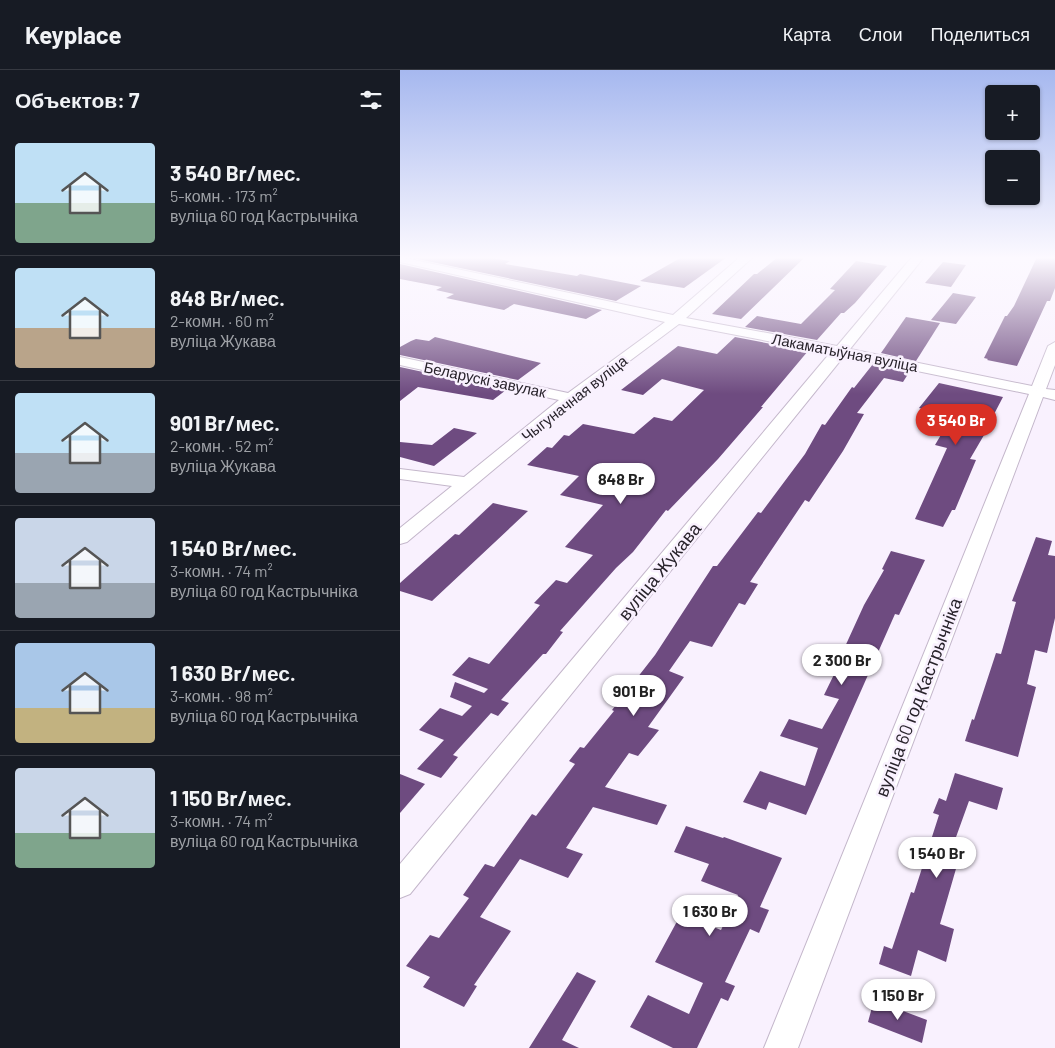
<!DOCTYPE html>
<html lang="ru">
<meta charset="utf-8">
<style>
:root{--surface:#171b24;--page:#20242c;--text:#f1f3f6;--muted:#9ea1a6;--line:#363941;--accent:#d93025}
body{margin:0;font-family:Barlow,sans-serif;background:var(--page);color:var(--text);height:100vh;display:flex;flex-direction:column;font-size:19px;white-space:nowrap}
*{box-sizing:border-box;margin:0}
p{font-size:16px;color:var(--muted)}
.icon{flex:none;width:28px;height:28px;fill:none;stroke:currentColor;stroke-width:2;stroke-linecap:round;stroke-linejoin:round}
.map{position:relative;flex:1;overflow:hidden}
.drawer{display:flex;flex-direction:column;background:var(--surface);width:400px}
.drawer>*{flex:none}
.buttons{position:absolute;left:585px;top:15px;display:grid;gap:10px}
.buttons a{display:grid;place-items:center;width:55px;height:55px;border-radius:5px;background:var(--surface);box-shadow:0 1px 4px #0004;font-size:25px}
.price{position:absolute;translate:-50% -42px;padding:0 11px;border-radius:18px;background:#fff;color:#222;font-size:16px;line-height:32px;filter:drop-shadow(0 1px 2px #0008)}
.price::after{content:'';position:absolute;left:50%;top:30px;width:15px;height:11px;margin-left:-8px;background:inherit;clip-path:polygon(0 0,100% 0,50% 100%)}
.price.current{background:var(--accent);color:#fff}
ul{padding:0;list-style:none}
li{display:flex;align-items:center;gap:15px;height:125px;padding:0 15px}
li+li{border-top:1px solid var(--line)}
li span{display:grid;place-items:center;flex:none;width:140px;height:100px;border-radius:5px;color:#555}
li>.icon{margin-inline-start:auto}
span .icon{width:60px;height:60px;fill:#fffc;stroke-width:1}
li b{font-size:21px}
h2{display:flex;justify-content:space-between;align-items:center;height:60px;padding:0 15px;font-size:21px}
header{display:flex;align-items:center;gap:30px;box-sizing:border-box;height:70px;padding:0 25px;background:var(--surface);border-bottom:1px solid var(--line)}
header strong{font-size:24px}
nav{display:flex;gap:28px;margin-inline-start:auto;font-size:18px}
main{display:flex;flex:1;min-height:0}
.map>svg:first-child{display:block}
.building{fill:#6e4b80}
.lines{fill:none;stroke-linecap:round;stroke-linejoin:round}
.minor-casing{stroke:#c4b7cb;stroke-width:2}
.minor{fill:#fff;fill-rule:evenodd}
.labels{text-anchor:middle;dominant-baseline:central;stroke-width:5;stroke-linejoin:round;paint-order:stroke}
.far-street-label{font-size:15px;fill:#28232b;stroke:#f9f1fe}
.street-label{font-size:18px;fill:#28232b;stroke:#f9f1fe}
</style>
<header>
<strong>Keyplace</strong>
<nav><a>Карта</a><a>Слои</a><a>Поделиться</a></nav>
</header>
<main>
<section class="drawer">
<h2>Объектов: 7<svg class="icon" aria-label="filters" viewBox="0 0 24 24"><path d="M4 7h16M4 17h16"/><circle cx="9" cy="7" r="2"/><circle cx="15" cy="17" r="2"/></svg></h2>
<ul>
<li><span style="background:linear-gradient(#bfe0f5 60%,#7fa58c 0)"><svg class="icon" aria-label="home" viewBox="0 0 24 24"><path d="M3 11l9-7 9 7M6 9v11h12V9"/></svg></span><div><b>3 540 Br/мес.</b><p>5-комн. · 173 m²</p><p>вуліца 60 год Кастрычніка</p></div></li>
<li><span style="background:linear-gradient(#bfe0f5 60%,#b9a48a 0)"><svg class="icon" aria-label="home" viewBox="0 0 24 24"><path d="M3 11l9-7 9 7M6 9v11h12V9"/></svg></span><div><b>848 Br/мес.</b><p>2-комн. · 60 m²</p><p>вуліца Жукава</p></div></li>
<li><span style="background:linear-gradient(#bfe0f5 60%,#9aa5b1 0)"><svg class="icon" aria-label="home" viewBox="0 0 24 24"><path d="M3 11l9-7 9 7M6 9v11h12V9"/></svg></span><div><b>901 Br/мес.</b><p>2-комн. · 52 m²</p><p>вуліца Жукава</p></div></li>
<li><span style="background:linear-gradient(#c9d6e8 65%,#9aa5b1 0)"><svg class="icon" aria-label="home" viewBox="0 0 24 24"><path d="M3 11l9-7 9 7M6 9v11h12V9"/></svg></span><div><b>1 540 Br/мес.</b><p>3-комн. · 74 m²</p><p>вуліца 60 год Кастрычніка</p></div></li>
<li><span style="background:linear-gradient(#a9c7e8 65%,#c2b280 0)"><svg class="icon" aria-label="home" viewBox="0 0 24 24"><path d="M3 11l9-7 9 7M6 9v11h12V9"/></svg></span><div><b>1 630 Br/мес.</b><p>3-комн. · 98 m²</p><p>вуліца 60 год Кастрычніка</p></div></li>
<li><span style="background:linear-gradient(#c9d6e8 65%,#7fa58c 0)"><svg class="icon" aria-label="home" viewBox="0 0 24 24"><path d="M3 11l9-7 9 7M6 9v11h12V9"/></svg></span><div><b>1 150 Br/мес.</b><p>3-комн. · 74 m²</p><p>вуліца 60 год Кастрычніка</p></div></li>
</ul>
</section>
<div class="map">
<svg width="655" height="978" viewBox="0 0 655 978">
<rect width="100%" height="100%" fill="#f9f1fe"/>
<!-- building -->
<g class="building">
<polygon points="8,187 86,187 110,191 105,194 177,206 180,204 241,216 216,231"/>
<polygon points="282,187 327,187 284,218 240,211"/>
<polygon points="378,187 405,187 341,249 312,244 354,204 357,204"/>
<polygon points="637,187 655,187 655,218 650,231 647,231 617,296 587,290 588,289 584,288 605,246 607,246 614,236"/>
<polygon points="456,191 487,196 455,233 444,243 441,243 417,270 345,257 357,246 401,254 435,220 430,219"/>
<polygon points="543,192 566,195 551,217 525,213"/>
<polygon points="0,194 202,240 186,249 114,234 104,240 46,228 54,224 36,220 42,217 0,209"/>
<polygon points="553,223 576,227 556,254 531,250"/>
<polygon points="506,247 540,253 516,291 481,283"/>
<polygon points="35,267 141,293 118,310 0,285 0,277 11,271 16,269 29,271"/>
<polygon points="335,267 408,281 361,337 363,337 318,389 268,441 266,440 233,482 216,498 160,561 163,562 146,584 143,584 101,630 109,633 98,646 91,643 53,685 58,687 41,708 17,699 44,670 19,660 40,638 62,646 72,636 50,627 55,612 84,623 88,619 52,605 69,587 89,594 140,535 134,533 156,510 167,513 193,485 165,477 203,435 160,425 179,406 127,395 147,377 152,378 164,365 169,366 183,354 234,364 254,347 272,351 304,320 262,309 243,325 221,320 278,276 317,284"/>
<polygon points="473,294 510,301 503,312 484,308 457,343 464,344 443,381 409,432 405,430 350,512 358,514 345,535 339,533 312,577 290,571 269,601 284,607 248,657 259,660 238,686 229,683 205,717 267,735 257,755 193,737 166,778 183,784 168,808 120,789 80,847 111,861 74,915 77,916 64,937 23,917 30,907 6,896 30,865 39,868 69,828 63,825 85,794 94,797 132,744 136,746 175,694 169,691 180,677 184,678 214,641 212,640 255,585 313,496 317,496 358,442 361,443 405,384 422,354 425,355 452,317 454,318"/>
<polygon points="0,297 106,320 93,330 18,317 0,331"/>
<polygon points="539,313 603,327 592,348 594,348 570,389 576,390 555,440 552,440 543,457 515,449 547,378 535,375 552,346 519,338"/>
<polygon points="54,358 77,363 34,396 0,387 0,372 32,375"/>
<polygon points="93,433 128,441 32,531 0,521 0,513 55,464 59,465"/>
<polygon points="636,467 652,471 648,485 655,486 655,548 647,583 635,580 627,614 636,617 618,687 565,671 572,649 574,650 596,583 601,584 616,532 612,531"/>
<polygon points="491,481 525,490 499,545 495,544 406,745 369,732 366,740 343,732 360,701 405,716 418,678 380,666 389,649 422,659 439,629 424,625 445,582 443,581 464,535 484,500 482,499"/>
<polygon points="555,703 603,718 597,740 569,731 551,781 560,785 540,854 554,859 546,892 518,880 511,906 479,894 484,876 492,879 511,822 514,823 539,745 533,743 539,728 546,731"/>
<polygon points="0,704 25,714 0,743"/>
<polygon points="286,756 323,768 324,767 382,788 360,837 369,840 359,863 350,859 325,912 335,916 328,931 321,928 297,978 273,978 230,957 248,925 289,944 303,913 255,892 281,844 321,860 338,825 301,811 309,794 274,782"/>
<polygon points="177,902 196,911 162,970 179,978 129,978"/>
<polygon points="474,930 527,950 522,973 468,952"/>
</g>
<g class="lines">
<!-- minor casing -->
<g class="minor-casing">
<polygon id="minor" points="0,187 273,245 340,187 353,187 286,248 437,276 512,187 524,187 450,279 632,316 648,276 655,272 655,295 646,319 655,320 655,330 643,327 398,978 364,978 629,324 444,286 10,824 0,828 0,794 430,283 279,254 176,331 7,472 0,474 0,458 52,416 0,409 0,399 64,407 159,330 0,295 0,287 168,323 265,252 0,192"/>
</g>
<!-- minor -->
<use href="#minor" class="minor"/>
</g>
<!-- sky -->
<linearGradient id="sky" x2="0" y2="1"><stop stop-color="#a6b8ef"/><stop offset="0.58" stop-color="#fcf9ff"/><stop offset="1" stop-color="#fcf9ff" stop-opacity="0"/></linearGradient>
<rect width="655" height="324" fill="url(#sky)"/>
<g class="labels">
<!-- far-street labels -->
<g class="far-street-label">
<text transform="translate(445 282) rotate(11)">Лакаматыўная вуліца</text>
<text transform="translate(85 309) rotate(12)">Беларускі завулак</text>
<text transform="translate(174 328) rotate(-38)">Чыгуначная вуліца</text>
</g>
<!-- street labels -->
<g class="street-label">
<text transform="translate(259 501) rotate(-51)">вуліца Жукава</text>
<text transform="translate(518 627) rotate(-69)">вуліца 60 год Кастрычніка</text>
</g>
</g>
</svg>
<div class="buttons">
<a>+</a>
<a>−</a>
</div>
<b class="price current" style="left:556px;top:376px">3 540 Br</b>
<b class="price" style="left:221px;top:435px">848 Br</b>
<b class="price" style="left:442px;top:616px">2 300 Br</b>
<b class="price" style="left:234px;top:647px">901 Br</b>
<b class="price" style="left:537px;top:809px">1 540 Br</b>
<b class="price" style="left:310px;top:867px">1 630 Br</b>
<b class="price" style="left:498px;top:951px">1 150 Br</b>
</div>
</main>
